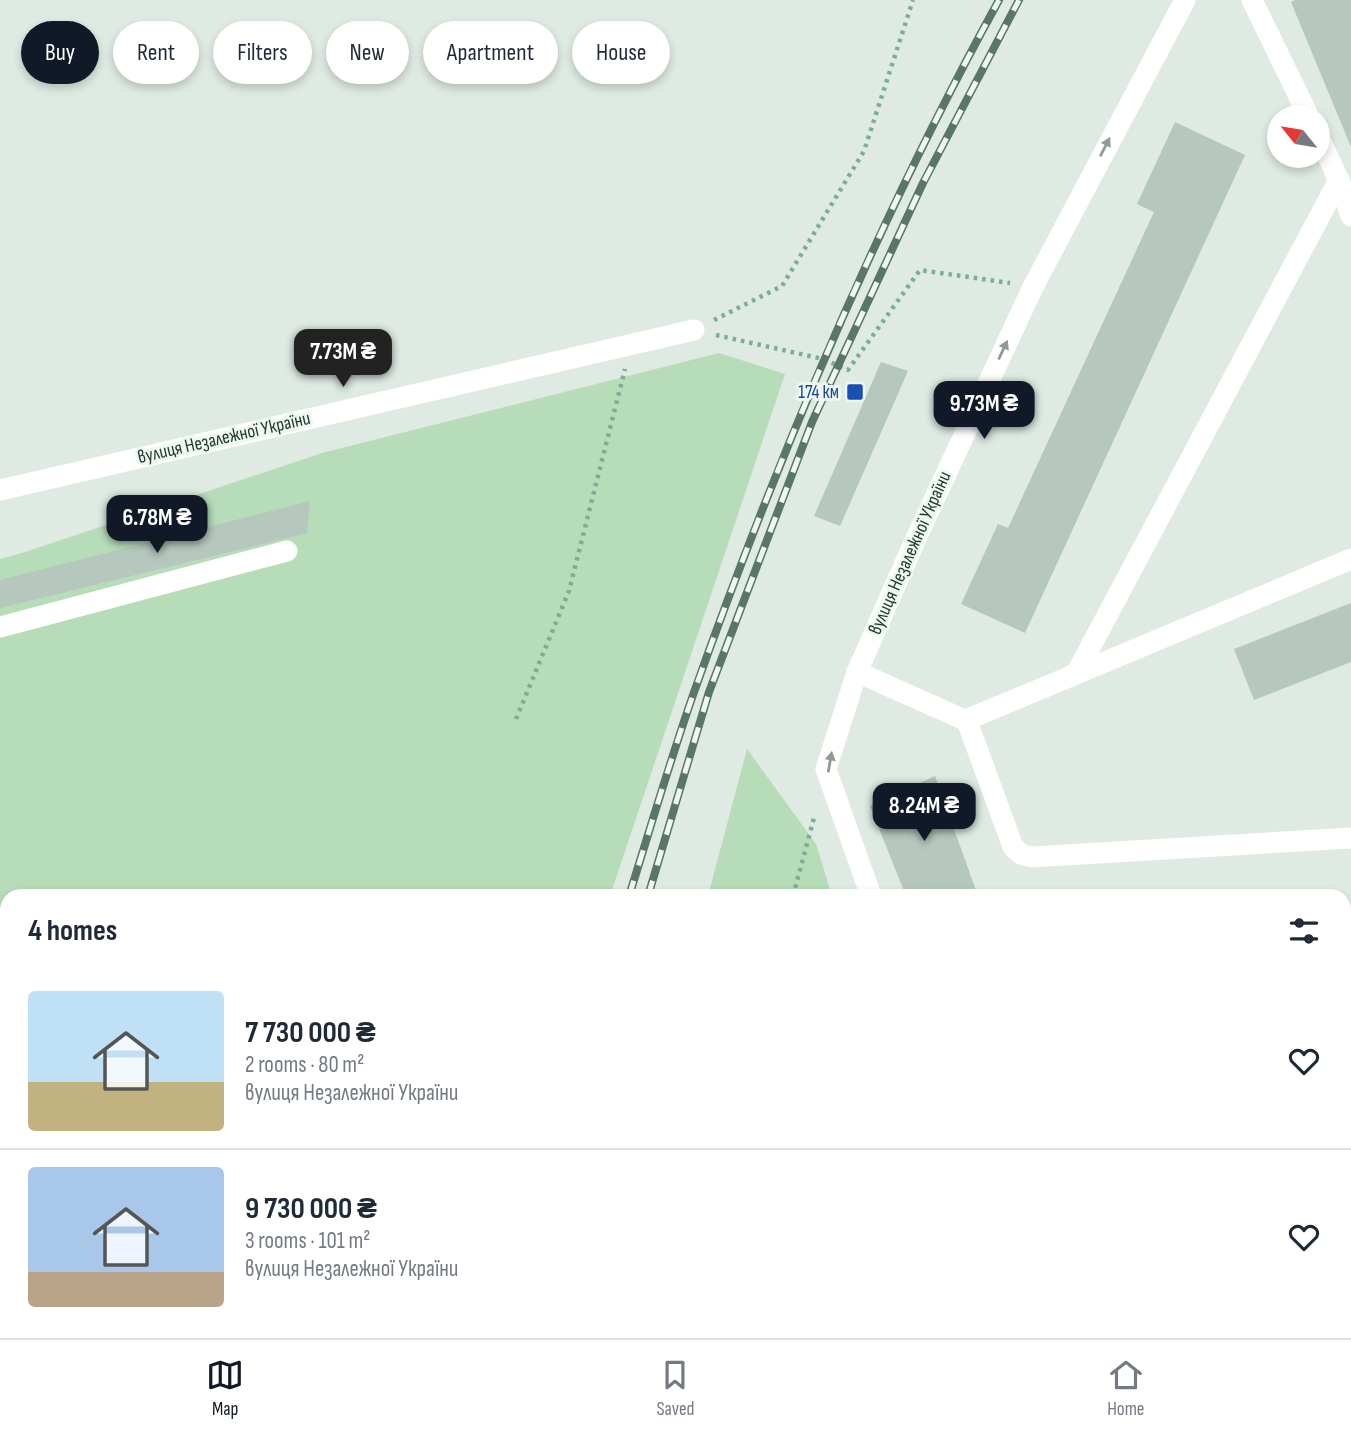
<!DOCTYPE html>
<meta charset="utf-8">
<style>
:root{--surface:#fff;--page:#f2f2f3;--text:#1f2937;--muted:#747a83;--line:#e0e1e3;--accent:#111827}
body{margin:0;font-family:"Sofia Sans Condensed",sans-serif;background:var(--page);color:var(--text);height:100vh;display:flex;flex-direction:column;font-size:26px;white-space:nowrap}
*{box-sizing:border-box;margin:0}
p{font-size:23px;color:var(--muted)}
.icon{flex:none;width:38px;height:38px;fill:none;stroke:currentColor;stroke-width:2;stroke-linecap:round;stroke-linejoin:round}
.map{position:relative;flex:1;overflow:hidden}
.drawer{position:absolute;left:0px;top:889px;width:1351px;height:450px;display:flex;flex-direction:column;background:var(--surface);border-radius:21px 21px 0 0;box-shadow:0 4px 10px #0003}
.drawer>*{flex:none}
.banner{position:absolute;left:21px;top:21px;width:700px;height:63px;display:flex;gap:14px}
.needle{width:46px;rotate:300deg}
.buttons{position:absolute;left:1267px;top:105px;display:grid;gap:14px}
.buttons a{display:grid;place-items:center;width:63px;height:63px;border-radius:50%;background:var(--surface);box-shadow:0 4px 10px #0003;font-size:35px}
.price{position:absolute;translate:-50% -60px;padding:0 16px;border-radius:14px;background:var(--accent);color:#fff;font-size:23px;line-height:46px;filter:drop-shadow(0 2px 4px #0008)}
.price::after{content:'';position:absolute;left:50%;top:42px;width:21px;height:16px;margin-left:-10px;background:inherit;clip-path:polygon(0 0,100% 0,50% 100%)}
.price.on{background:#222;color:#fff}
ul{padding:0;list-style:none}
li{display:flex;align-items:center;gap:21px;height:175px;padding:0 28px}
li+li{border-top:2px solid var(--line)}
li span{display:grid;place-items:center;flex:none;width:196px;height:140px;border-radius:7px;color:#555}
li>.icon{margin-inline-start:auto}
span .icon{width:84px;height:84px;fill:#fffc;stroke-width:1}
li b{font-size:30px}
h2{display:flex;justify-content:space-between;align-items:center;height:84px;padding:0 28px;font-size:30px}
.tag{padding:0 24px;border-radius:32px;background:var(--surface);box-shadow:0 4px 10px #0003;font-size:24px;line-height:63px}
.tag.on{background:var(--accent);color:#fff}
.tab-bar{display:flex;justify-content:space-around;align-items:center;height:98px;border-top:2px solid var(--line);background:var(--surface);font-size:19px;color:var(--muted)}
.tab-bar a{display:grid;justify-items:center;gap:4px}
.tab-bar .on{color:var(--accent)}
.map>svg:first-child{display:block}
.green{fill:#b6dcb8}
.building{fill:#b6c8bd}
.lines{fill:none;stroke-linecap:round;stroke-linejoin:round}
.major-casing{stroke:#bcc4c0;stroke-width:23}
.path{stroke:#7dae95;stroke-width:4.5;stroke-dasharray:3.5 5;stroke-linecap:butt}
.minor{stroke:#fff;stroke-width:21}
.major{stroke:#61a083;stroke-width:21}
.rail-casing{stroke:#597668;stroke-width:8}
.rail{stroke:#eef7f1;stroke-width:5;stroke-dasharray:16;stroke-linecap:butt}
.oneway{fill:#8f9c96}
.transit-dot{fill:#1a4fb4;stroke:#eef7f1;stroke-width:2.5}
.labels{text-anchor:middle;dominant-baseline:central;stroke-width:6;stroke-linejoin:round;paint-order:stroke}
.transit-label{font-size:19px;fill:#164399;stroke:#eef7f1;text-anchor:end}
.street-label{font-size:19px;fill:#1f3a2d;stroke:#eef7f1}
</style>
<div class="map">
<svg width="1351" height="1338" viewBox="0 0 1351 1338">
<rect width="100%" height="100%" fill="#deeae2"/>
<!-- green -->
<g class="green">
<polygon points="719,353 785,374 610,896 7,896 7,1332 496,1332 495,1338 0,1338 0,559 22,553 322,453"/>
<polygon points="747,749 816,844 832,896 708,896"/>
</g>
<!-- building -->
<g class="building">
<polygon points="1295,0 1351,0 1351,147 1291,2"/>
<polygon points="1175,122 1245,155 1025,633 961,604 998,524 1008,528 1154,212 1137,204"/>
<polygon points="881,362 908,371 840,526 814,516"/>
<polygon points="310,501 307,533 0,608 0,580"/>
<polygon points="1351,603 1351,662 1254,700 1234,649"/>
<polygon points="935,776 978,896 906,896 870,806"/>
<polygon points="1351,913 1351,986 1348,987 1344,977 1344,916"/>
<polygon points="1351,1294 1351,1338 1288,1338 1297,1332 1344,1332 1344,1299"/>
</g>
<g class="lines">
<!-- major casing -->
<g class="major-casing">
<g id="major">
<polyline points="1344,1054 1351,1052"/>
<polyline points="1344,1116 1351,1114"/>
<polyline points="603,1338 619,1332"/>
<polyline points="746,1338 763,1332"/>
</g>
</g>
<!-- path -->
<g class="path">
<polyline points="714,320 782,286 864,151 913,0"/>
<polyline points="716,335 823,359 848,370 920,270 1010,283"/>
<polyline points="516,719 569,591 625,369"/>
<polyline points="793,896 815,814"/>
<polyline points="1005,1332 1007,1338"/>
<polyline points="1067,1332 1070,1338"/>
<polyline points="872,1338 892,1332"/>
</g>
<!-- minor -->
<g class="minor">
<polyline points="1252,0 1309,117"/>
<polyline points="1318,136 1339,180 1351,216"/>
<polyline points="0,490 694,330"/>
<polyline points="0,627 287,551"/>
<polyline points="857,672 967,721 1013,847 1021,854 1031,857 1351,838"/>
<polyline points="1076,674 1339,180"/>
<polyline points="966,720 1351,559"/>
<polyline points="871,896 826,769 857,672 913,545 1033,287 1185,0"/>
<polyline points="1037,1332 1039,1338"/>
</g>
<!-- major -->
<use href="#major" class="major"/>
<!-- rail casing -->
<g class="rail-casing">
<g id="rail">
<path d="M629 896C650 829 670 761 693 695 778 456 877 222 999 0"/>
<polyline points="648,896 709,692 812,422 923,183 1019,0"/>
<polyline points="515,1338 516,1332"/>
<polyline points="544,1338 545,1332"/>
</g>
</g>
<!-- rail -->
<use href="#rail" class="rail"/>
</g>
<!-- one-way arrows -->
<defs><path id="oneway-solid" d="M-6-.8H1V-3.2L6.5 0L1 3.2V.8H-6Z" transform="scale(1.75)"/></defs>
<g class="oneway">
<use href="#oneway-solid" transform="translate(1105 147) rotate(-63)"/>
<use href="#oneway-solid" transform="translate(1003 350) rotate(-65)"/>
<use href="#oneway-solid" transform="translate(830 762) rotate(-80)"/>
</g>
<!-- markers -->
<rect class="transit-dot" x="846" y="383" width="18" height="18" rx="3.5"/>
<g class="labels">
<!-- transit labels -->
<g class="transit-label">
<text x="839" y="392">174 км</text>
</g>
<!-- street labels -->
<g class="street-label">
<text transform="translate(224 438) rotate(-13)">вулиця Незалежної України</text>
<text transform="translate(910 553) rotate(-66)">вулиця Незалежної України</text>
</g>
</g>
</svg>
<div class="buttons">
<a><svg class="needle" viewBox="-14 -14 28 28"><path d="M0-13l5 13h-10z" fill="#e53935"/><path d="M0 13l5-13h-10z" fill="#747a83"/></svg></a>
</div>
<b class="price on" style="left:343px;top:389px">7.73M ₴</b>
<b class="price" style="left:984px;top:441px">9.73M ₴</b>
<b class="price" style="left:157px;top:555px">6.78M ₴</b>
<b class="price" style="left:924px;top:843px">8.24M ₴</b>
<div class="banner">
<a class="tag on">Buy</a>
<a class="tag">Rent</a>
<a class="tag">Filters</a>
<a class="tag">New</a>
<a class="tag">Apartment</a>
<a class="tag">House</a>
</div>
<section class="drawer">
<h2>4 homes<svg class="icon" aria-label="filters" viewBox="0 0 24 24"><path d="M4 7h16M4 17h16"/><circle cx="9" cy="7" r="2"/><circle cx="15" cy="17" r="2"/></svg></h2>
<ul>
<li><span style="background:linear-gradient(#bfe0f5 65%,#c2b280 0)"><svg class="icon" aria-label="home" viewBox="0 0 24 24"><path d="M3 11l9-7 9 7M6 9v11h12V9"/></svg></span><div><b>7 730 000 ₴</b><p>2 rooms · 80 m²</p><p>вулиця Незалежної України</p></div><svg class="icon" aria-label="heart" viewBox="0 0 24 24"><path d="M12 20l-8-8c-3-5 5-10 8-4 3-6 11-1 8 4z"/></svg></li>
<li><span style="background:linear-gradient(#a9c7e8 75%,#b9a48a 0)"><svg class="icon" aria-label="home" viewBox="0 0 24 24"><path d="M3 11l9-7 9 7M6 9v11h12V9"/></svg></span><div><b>9 730 000 ₴</b><p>3 rooms · 101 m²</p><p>вулиця Незалежної України</p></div><svg class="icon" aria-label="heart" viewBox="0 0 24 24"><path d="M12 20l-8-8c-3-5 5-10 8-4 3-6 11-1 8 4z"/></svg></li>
</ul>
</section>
</div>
<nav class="tab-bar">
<a class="on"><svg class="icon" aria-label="map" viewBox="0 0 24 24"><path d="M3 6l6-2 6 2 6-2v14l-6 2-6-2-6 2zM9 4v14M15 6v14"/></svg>Map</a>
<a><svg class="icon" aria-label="saved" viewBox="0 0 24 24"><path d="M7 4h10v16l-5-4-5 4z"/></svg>Saved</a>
<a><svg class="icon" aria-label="home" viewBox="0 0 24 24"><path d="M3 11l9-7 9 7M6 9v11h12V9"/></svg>Home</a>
</nav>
